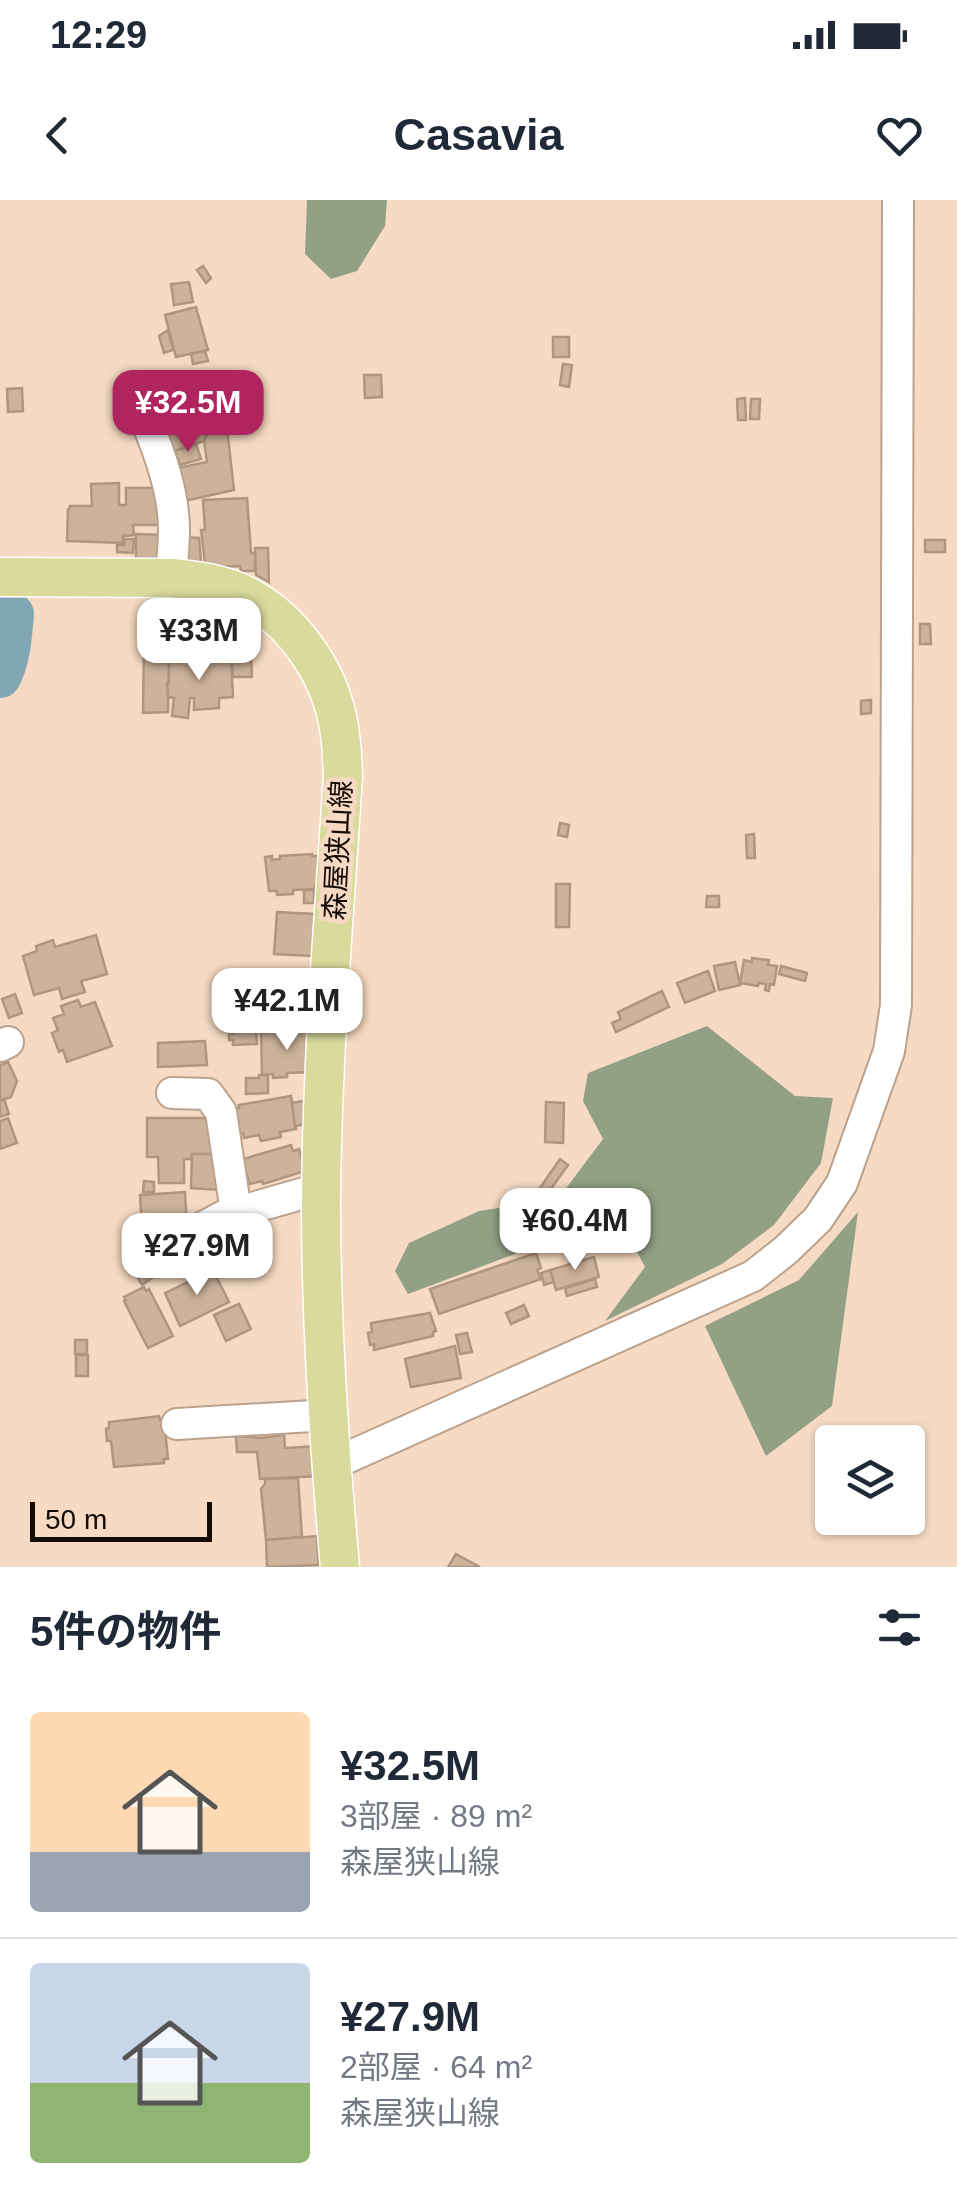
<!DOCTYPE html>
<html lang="ja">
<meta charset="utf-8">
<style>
:root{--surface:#fff;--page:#f2f2f3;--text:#1f2937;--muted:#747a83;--line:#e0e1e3;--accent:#b02460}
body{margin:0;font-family:Arial,"Noto Sans JP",sans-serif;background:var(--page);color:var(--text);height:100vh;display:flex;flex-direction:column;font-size:38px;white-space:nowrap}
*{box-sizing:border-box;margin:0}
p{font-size:32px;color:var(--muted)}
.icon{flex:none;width:55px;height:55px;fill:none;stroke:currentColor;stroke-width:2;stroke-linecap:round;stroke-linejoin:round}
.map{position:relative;height:1367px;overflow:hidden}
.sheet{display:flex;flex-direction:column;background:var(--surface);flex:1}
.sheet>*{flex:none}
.buttons{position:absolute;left:815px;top:1225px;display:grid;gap:20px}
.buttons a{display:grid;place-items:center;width:110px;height:110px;border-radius:10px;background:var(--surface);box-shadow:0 2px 8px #0004;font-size:50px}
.scale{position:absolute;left:30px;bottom:25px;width:182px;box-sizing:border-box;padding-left:10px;border:5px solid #140b05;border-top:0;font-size:28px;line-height:35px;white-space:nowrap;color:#140b05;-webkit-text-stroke:8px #f6dac3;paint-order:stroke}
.price{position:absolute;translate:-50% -85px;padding:0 22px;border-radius:20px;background:#fff;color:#222;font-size:32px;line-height:65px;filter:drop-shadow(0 2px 5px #0008)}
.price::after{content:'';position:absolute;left:50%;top:60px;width:30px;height:22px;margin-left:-15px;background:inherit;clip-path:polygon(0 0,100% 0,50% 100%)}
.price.active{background:var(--accent);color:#fff}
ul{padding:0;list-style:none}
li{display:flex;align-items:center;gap:30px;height:250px;padding:0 30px}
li+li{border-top:2px solid var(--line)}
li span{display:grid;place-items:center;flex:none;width:280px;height:200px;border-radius:10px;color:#555}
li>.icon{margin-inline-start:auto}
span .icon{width:120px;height:120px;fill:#fffc;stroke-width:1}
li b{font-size:42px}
h2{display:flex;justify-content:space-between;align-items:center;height:120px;padding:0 30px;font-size:42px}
.status{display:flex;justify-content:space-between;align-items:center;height:70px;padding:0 50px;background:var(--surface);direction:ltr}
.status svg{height:28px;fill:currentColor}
header{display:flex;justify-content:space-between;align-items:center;height:130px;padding:0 30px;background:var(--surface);font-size:45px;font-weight:700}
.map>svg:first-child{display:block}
.forest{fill:#92a184}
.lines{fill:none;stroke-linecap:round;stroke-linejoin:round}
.river{stroke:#81a6b4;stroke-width:42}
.building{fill:#ceb39b;stroke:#b09680;stroke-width:2.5}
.minor-casing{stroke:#bca28c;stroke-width:34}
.major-casing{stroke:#fff;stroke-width:41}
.minor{stroke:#fff;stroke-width:30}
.major{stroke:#d9da9b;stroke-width:38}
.labels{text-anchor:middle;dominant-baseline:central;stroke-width:9;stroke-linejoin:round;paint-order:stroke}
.street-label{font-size:28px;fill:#140b05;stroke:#f6dac3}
</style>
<div class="status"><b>12:29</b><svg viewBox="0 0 49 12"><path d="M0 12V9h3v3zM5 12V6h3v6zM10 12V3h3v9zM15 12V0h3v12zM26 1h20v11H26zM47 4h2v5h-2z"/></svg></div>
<header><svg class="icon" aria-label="back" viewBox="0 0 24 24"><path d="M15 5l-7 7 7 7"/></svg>Casavia<svg class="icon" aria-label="heart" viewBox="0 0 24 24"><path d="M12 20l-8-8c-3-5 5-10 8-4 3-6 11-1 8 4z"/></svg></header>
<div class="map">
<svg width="957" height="1367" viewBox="0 0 957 1367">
<rect width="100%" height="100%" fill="#f6dac3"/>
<!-- forest -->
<g class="forest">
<polygon points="307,0 387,0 385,26 357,71 331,79 305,54"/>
<polygon points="707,826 795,896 833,898 821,963 774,1025 722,1064 605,1121 645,1067 625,1029 531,1048 408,1094 395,1071 409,1043 479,1011 558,999 603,939 583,901 588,873"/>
<polygon points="858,1012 832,1206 766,1256 705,1126 799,1080"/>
</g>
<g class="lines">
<!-- river -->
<path class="river" d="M0 477C10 458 11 435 13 414"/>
</g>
<!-- building -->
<g class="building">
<polygon points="203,66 211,78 206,83 197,70"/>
<polygon points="189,82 193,102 174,105 171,84"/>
<polygon points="196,107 208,150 176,157 165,115"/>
<polygon points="168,130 173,150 164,153 159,136"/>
<rect x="553" y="137" width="16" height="20"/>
<polygon points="205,151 208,161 193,164 191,154"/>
<polygon points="563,164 572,165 569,187 560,185"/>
<polygon points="364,175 381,175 382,197 365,198"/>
<polygon points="175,180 176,203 166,207 152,208 151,181"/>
<polygon points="22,188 23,211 8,212 7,189"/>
<polygon points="214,188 229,227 209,231 204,241 169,253 152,212"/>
<polygon points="745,198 746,220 738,220 737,199"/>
<polygon points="751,199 760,199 759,219 750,219"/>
<polygon points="227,228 234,290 180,302 173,269 207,262 204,241 209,231"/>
<polygon points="196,244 201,259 180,265 175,251"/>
<polygon points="119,283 119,305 126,305 126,288 158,288 159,325 133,325 134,335 123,336 123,343 67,341 68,309 70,308 70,306 92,306 91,284"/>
<polygon points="247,298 251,353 255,353 255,371 241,371 240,366 219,367 205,363 201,330 205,330 203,300"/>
<polygon points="136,334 166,335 165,359 136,358"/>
<polygon points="180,337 199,338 201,362 181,359"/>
<polygon points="125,339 134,339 133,353 117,352 117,345 124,345"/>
<rect x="925" y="340" width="20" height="12"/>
<polygon points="255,348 268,348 269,382 256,375"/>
<polygon points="174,402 197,402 197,409 201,409 200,431 169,430 169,407 174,407"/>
<polygon points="920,424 930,424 931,444 920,444"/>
<polygon points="230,433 250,434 252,477 233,477"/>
<polygon points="167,443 169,458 168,512 143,513 144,445"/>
<polygon points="231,456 233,497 219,498 219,508 194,510 194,498 190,498 188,518 172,516 174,498 168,497 167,483 169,483 169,458"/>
<polygon points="871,500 871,513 861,514 861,501"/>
<polygon points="560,623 569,625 567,637 558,635"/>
<polygon points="754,634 755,658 747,658 746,635"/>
<polygon points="312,654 312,656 322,656 323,687 315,687 316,689 293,690 293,694 277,695 277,691 269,691 265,657 272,656 272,660 280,659 280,656"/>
<polygon points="556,684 570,684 569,727 556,727"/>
<rect x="304" y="690" width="10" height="13"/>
<polygon points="707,696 719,696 719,707 706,707"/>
<polygon points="277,712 315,714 313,756 274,754"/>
<polygon points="96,735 107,774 81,781 85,792 62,799 59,788 34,795 23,756 37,751 36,746 53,740 55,747"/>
<polygon points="752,758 769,760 768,765 777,766 774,785 770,784 769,791 765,790 766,784 759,783 758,786 740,783 744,760 752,762"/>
<polygon points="735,762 740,785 719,790 714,766"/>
<polygon points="781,766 807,773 805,781 779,774"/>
<polygon points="708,771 715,791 685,803 677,783"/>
<polygon points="662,791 669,807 616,832 612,823 621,819 618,812"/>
<polygon points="15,794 22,813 9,818 2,799"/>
<polygon points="78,800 81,807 95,802 112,846 67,862 63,850 59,852 52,833 58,830 53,818 64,814 61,806"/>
<polygon points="293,829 312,829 312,872 287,873 287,877 273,878 273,874 262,875 261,833 285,830 286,833 293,834"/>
<polygon points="256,830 257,844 233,845 233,840 229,840 229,833 234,834 234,831"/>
<polygon points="205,841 207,865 158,867 158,843"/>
<polygon points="8,862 17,881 11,897 0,901 0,865"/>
<polygon points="259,875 268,875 268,893 246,894 246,878 259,878"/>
<polygon points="291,896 296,929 280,932 281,937 261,941 259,935 244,938 243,933 231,934 227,910 239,908 239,905"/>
<polygon points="4,899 9,914 0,917 0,901"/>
<polygon points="308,900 311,923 295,926 292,903"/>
<polygon points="546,902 564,903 563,943 545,942"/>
<polygon points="8,918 17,943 0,949 0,921"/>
<polygon points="147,918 212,918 213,954 192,954 191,959 184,959 184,983 159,983 158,957 147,957"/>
<polygon points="291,945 293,951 299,949 305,971 263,984 262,981 250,984 246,972 243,973 240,960"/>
<polygon points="192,954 221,954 220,990 191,988"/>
<polygon points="560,959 568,965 548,993 540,988"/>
<polygon points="144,981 154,982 154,992 143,992"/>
<polygon points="185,992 187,1026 142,1029 140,995"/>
<polygon points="233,1025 251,1061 225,1073 207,1037"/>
<polygon points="536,1053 541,1068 537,1070 541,1079 439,1114 430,1089"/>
<polygon points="594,1057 599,1077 556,1090 550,1070"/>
<polygon points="213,1070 229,1102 180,1126 165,1093"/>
<polygon points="550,1070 554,1082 544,1085 541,1073"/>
<polygon points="148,1072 152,1078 142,1085 138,1078"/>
<polygon points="595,1079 597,1087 567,1096 565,1088"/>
<polygon points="144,1087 146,1091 149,1089 173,1136 148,1148 124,1101 126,1100 124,1097"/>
<polygon points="239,1104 251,1129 226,1141 214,1115"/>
<polygon points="524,1105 529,1116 511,1124 506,1113"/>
<polygon points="430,1113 436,1131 433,1132 433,1136 374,1150 374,1144 370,1145 368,1133 372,1132 371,1123"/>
<polygon points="467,1133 472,1152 460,1154 456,1135"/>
<rect x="75" y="1140" width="12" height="14"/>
<polygon points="455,1146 461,1178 411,1187 405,1159"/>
<rect x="76" y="1155" width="12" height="21"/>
<polygon points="159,1216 160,1220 164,1220 168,1259 164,1259 164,1263 114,1267 111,1241 107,1241 106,1229 109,1228 109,1222"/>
<polygon points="284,1235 285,1248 317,1246 320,1276 260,1279 257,1252 237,1252 236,1236 261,1238"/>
<polygon points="298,1278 302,1337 266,1340 261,1289 265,1284 265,1279"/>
<polygon points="317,1336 319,1365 267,1367 266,1340"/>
<polygon points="456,1354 480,1367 448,1367"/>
</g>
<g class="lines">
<!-- minor casing -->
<g class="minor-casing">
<g id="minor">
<path d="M146 220C160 254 174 293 174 330 174 346 172 362 171 378"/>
<polyline points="0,846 8,842"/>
<polyline points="172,893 208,894 221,912 236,1012"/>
<polyline points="169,1045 224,1016 322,988"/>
<polyline points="177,1224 329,1215"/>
<polyline points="333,1264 753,1076 786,1050 818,1019 842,983 889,851 896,805 898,0"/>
</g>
</g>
<!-- major casing -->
<g class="major-casing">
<path id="major" d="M0 377 171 378C194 380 217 383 238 392 289 414 328 469 338 522 342 540 342 558 343 576 334 717 322 860 321 1002 321 1123 329 1246 340 1367"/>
</g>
<!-- minor -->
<use href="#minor" class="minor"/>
<!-- major -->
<use href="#major" class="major"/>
</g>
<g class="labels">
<!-- street labels -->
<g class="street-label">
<text transform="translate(338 650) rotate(-87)">森屋狭山線</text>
</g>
</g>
</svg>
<div class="buttons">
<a><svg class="icon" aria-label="layers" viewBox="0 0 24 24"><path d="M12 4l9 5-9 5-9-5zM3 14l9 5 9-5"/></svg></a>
</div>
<div class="scale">50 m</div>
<b class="price active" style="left:188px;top:255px">¥32.5M</b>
<b class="price" style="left:199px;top:483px">¥33M</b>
<b class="price" style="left:287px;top:853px">¥42.1M</b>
<b class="price" style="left:575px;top:1073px">¥60.4M</b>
<b class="price" style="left:197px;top:1098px">¥27.9M</b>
</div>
<section class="sheet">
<h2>5件の物件<svg class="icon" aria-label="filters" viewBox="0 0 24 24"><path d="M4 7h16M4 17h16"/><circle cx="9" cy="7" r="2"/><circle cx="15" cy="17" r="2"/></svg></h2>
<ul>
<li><span style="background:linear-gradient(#ffd9b3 70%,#9aa5b1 0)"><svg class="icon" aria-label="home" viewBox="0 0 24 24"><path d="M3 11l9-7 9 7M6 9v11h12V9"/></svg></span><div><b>¥32.5M</b><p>3部屋 · 89 m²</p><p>森屋狭山線</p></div></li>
<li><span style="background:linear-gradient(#c9d6e8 60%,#8fb573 0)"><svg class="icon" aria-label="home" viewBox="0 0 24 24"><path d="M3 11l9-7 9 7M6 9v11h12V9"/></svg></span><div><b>¥27.9M</b><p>2部屋 · 64 m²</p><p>森屋狭山線</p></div></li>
</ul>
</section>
